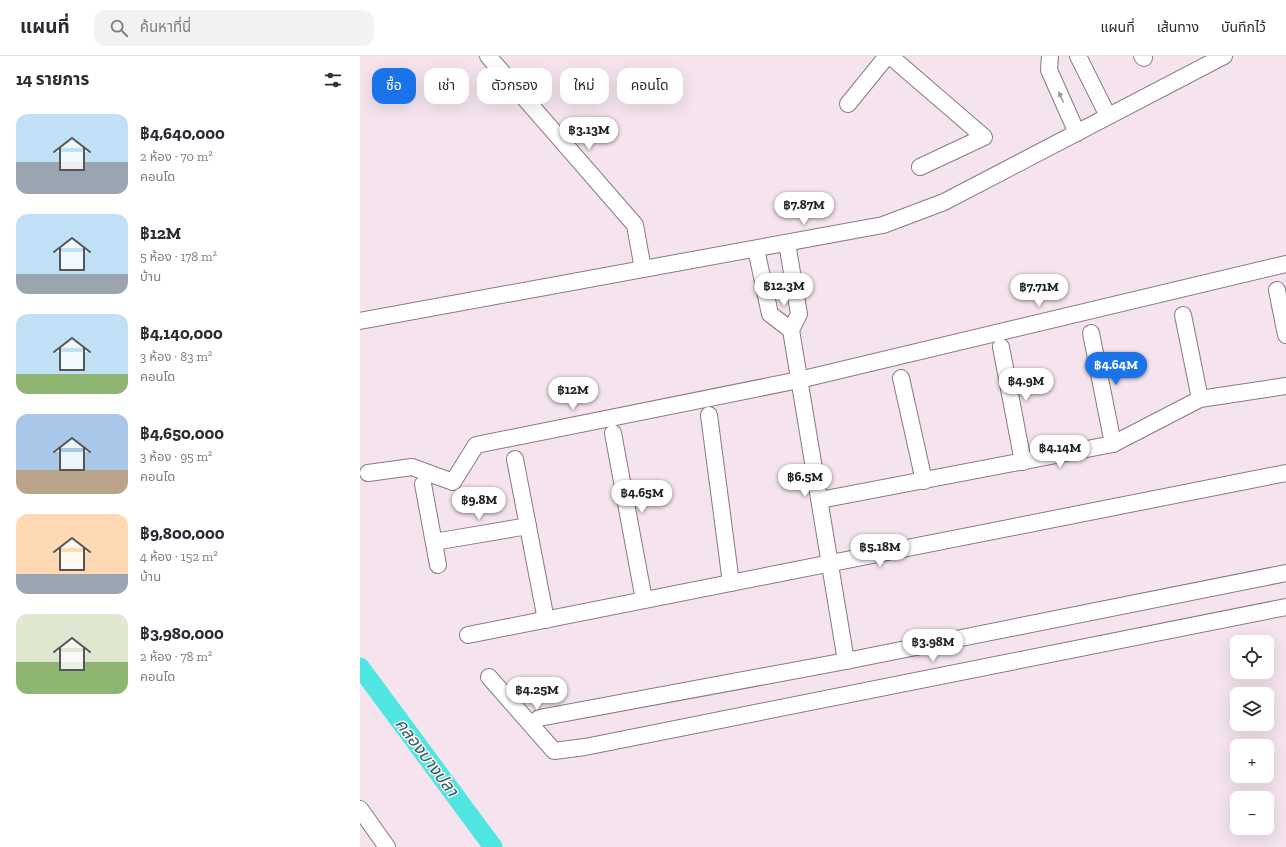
<!DOCTYPE html>
<html lang="th">
<meta charset="utf-8">
<style>
:root{--surface:#fff;--page:#f2f2f3;--text:#2b2b33;--muted:#7c7c81;--line:#e1e1e2;--accent:#1a73e8}
body{margin:0;font-family:"Zilla Slab","Noto Sans Thai",serif;background:var(--page);color:var(--text);height:100vh;display:flex;flex-direction:column;font-size:15px;white-space:nowrap}
*{box-sizing:border-box;margin:0}
p{font-size:13px;color:var(--muted)}
.icon{flex:none;width:22px;height:22px;fill:none;stroke:currentColor;stroke-width:2;stroke-linecap:round;stroke-linejoin:round}
.map{position:relative;flex:1;overflow:hidden}
.panel{display:flex;flex-direction:column;background:var(--surface);width:360px}
.panel>*{flex:none}
.hud{position:absolute;left:12px;top:12px;width:380px;height:36px;display:flex;gap:8px}
.tools{position:absolute;left:870px;top:579px;display:grid;gap:8px}
.tools a{display:grid;place-items:center;width:44px;height:44px;border-radius:8px;background:var(--surface);box-shadow:0 4px 16px #0002;font-size:20px}
.price{position:absolute;translate:-50% -34px;padding:0 9px;border-radius:14px;background:#fff;color:#222;font-size:13px;line-height:26px;filter:drop-shadow(0 1px 2px #0008)}
.price::after{content:'';position:absolute;left:50%;top:24px;width:12px;height:9px;margin-left:-6px;background:inherit;clip-path:polygon(0 0,100% 0,50% 100%)}
.price.on{background:var(--accent);color:#fff}
ul{padding:0;list-style:none}
li{display:flex;align-items:center;gap:12px;height:100px;padding:0 16px}
li span{display:grid;place-items:center;flex:none;width:112px;height:80px;border-radius:12px;color:#555}
li>.icon{margin-inline-start:auto}
span .icon{width:48px;height:48px;fill:#fffc;stroke-width:1}
li b{font-size:17px}
h2{display:flex;justify-content:space-between;align-items:center;height:48px;padding:0 16px;font-size:17px}
.chip{padding:0 14px;border-radius:12px;background:var(--surface);box-shadow:0 4px 16px #0002;font-size:14px;line-height:36px}
.chip.on{background:var(--accent);color:#fff}
header{display:flex;align-items:center;gap:24px;box-sizing:border-box;height:56px;padding:0 20px;background:var(--surface);border-bottom:1px solid var(--line)}
header strong{font-size:19px}
nav{display:flex;gap:22px;margin-inline-start:auto;font-size:14px}
.search{width:280px;height:36px;background:var(--page);display:flex;align-items:center;gap:10px;box-sizing:border-box;padding:0 14px;border-radius:12px;color:var(--muted);font-size:15px}
main{display:flex;flex:1;min-height:0}
.map>svg:first-child{display:block}
.lines{fill:none;stroke-linecap:round;stroke-linejoin:round}
.canal{stroke:#4fe5e1;stroke-width:19}
.street-casing{stroke:#887982;stroke-width:18}
.street{stroke:#fff;stroke-width:16}
.oneway{fill:#9f9c9e}
.labels{text-anchor:middle;dominant-baseline:central;stroke-width:3;stroke-linejoin:round;paint-order:stroke}
.water-label{font-size:17px;font-style:italic;fill:#23605e;stroke:#fef4f9}
</style>
<header>
<strong>แผนที่</strong>
<div class="search"><svg class="icon" aria-label="search" viewBox="0 0 24 24"><circle cx="10" cy="10" r="6"/><path d="M15 15l6 6"/></svg>ค้นหาที่นี่</div>
<nav><a>แผนที่</a><a>เส้นทาง</a><a>บันทึกไว้</a></nav>
</header>
<main>
<section class="panel">
<h2>14 รายการ<svg class="icon" aria-label="filters" viewBox="0 0 24 24"><path d="M4 7h16M4 17h16"/><circle cx="9" cy="7" r="2"/><circle cx="15" cy="17" r="2"/></svg></h2>
<ul>
<li><span style="background:linear-gradient(#bfe0f5 60%,#9aa5b1 0)"><svg class="icon" aria-label="home" viewBox="0 0 24 24"><path d="M3 11l9-7 9 7M6 9v11h12V9"/></svg></span><div><b>฿4,640,000</b><p>2 ห้อง · 70 m²</p><p>คอนโด</p></div></li>
<li><span style="background:linear-gradient(#bfe0f5 75%,#9aa5b1 0)"><svg class="icon" aria-label="home" viewBox="0 0 24 24"><path d="M3 11l9-7 9 7M6 9v11h12V9"/></svg></span><div><b>฿12M</b><p>5 ห้อง · 178 m²</p><p>บ้าน</p></div></li>
<li><span style="background:linear-gradient(#bfe0f5 75%,#8fb573 0)"><svg class="icon" aria-label="home" viewBox="0 0 24 24"><path d="M3 11l9-7 9 7M6 9v11h12V9"/></svg></span><div><b>฿4,140,000</b><p>3 ห้อง · 83 m²</p><p>คอนโด</p></div></li>
<li><span style="background:linear-gradient(#a9c7e8 70%,#b9a48a 0)"><svg class="icon" aria-label="home" viewBox="0 0 24 24"><path d="M3 11l9-7 9 7M6 9v11h12V9"/></svg></span><div><b>฿4,650,000</b><p>3 ห้อง · 95 m²</p><p>คอนโด</p></div></li>
<li><span style="background:linear-gradient(#ffd9b3 75%,#9aa5b1 0)"><svg class="icon" aria-label="home" viewBox="0 0 24 24"><path d="M3 11l9-7 9 7M6 9v11h12V9"/></svg></span><div><b>฿9,800,000</b><p>4 ห้อง · 152 m²</p><p>บ้าน</p></div></li>
<li><span style="background:linear-gradient(#dfe7d0 60%,#8fb573 0)"><svg class="icon" aria-label="home" viewBox="0 0 24 24"><path d="M3 11l9-7 9 7M6 9v11h12V9"/></svg></span><div><b>฿3,980,000</b><p>2 ห้อง · 78 m²</p><p>คอนโด</p></div></li>
</ul>
</section>
<div class="map">
<svg width="926" height="791" viewBox="0 0 926 791">
<rect width="100%" height="100%" fill="#f5e4ee"/>
<g class="lines">
<!-- canal -->
<polyline class="canal" points="0,611 133,791"/>
<!-- street casing -->
<g class="street-casing">
<g id="street">
<polyline points="128,0 275,169 283,213"/>
<polyline points="530,0 624,81 560,111"/>
<polyline points="690,0 689,14 717,77"/>
<polyline points="718,0 748,60"/>
<polyline points="782,0 784,2"/>
<polyline points="488,48 527,0"/>
<polyline points="396,193 410,258 431,274 439,258 427,187"/>
<polyline points="917,234 926,279"/>
<polyline points="823,259 840,343"/>
<polyline points="0,265 523,169 584,146 864,0"/>
<polyline points="431,274 486,605"/>
<polyline points="731,277 753,388"/>
<polyline points="641,291 663,406"/>
<polyline points="541,322 564,425"/>
<polyline points="349,359 371,527"/>
<polyline points="253,377 284,544"/>
<polyline points="155,403 186,564"/>
<polyline points="8,417 52,411 93,426 116,389 439,324 926,208"/>
<polyline points="63,428 78,509"/>
<polyline points="460,444 753,388 840,343 926,330"/>
<polyline points="74,486 168,470"/>
<polyline points="108,579 926,417"/>
<polyline points="129,621 194,695 225,691 926,551"/>
<polyline points="179,662 486,605 926,517"/>
<polyline points="0,753 27,791"/>
</g>
</g>
<!-- street -->
<use href="#street" class="street"/>
</g>
<!-- one-way arrows -->
<defs><path id="oneway-solid" d="M-6-.8H1V-3.2L6.5 0L1 3.2V.8H-6Z"/></defs>
<use class="oneway" href="#oneway-solid" transform="translate(701 41) rotate(-114)"/>
<g class="labels">
<!-- water labels -->
<g class="water-label">
<text transform="translate(67 701) rotate(53)">คลองบางปลา</text>
</g>
</g>
</svg>
<div class="tools">
<a><svg class="icon" aria-label="locate" viewBox="0 0 24 24"><circle cx="12" cy="12" r="6"/><path d="M12 2v4M12 18v4M2 12h4M18 12h4"/></svg></a>
<a><svg class="icon" aria-label="layers" viewBox="0 0 24 24"><path d="M12 4l9 5-9 5-9-5zM3 14l9 5 9-5"/></svg></a>
<a>+</a>
<a>−</a>
</div>
<b class="price" style="left:229px;top:95px">฿3.13M</b>
<b class="price" style="left:444px;top:170px">฿7.87M</b>
<b class="price" style="left:424px;top:251px">฿12.3M</b>
<b class="price" style="left:679px;top:252px">฿7.71M</b>
<b class="price on" style="left:756px;top:330px">฿4.64M</b>
<b class="price" style="left:666px;top:346px">฿4.9M</b>
<b class="price" style="left:213px;top:355px">฿12M</b>
<b class="price" style="left:700px;top:413px">฿4.14M</b>
<b class="price" style="left:445px;top:442px">฿6.5M</b>
<b class="price" style="left:282px;top:458px">฿4.65M</b>
<b class="price" style="left:119px;top:465px">฿9.8M</b>
<b class="price" style="left:520px;top:512px">฿5.18M</b>
<b class="price" style="left:573px;top:607px">฿3.98M</b>
<b class="price" style="left:177px;top:655px">฿4.25M</b>
<div class="hud">
<a class="chip on">ซื้อ</a>
<a class="chip">เช่า</a>
<a class="chip">ตัวกรอง</a>
<a class="chip">ใหม่</a>
<a class="chip">คอนโด</a>
</div>
</div>
</main>
